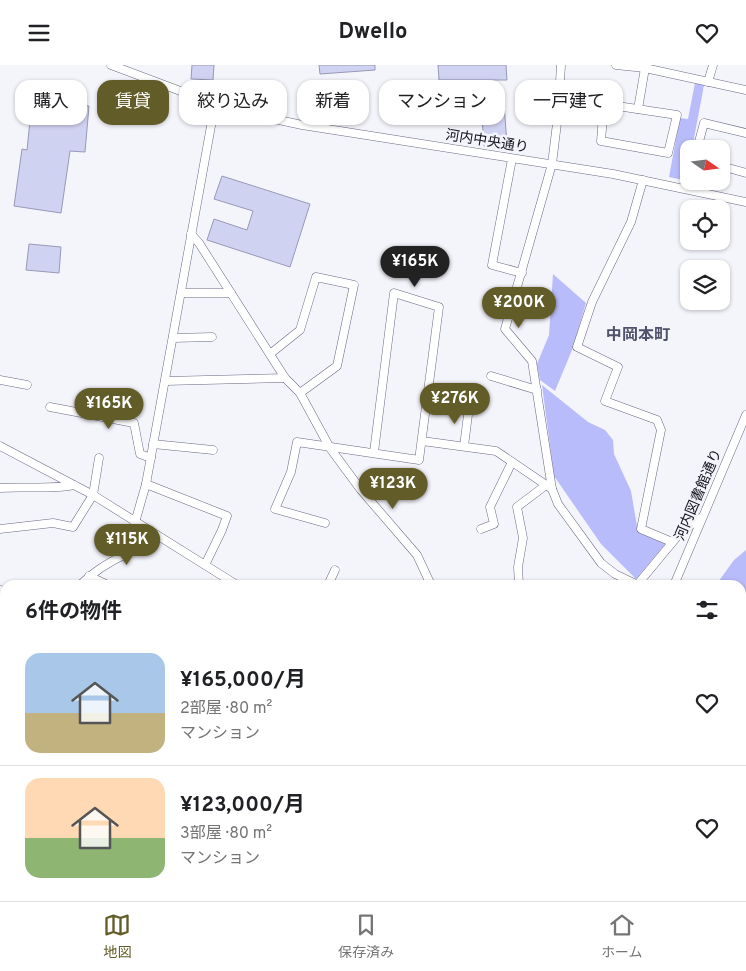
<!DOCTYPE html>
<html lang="ja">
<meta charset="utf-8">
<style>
:root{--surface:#fff;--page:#f2f2f2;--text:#202124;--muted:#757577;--line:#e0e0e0;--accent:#625c28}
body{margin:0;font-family:Overpass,"Noto Sans JP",sans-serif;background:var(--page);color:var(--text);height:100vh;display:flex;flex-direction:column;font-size:19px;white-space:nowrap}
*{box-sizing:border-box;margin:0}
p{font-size:16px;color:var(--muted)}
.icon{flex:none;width:28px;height:28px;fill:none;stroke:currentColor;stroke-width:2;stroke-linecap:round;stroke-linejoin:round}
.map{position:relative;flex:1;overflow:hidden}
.sheet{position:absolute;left:0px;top:515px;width:746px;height:321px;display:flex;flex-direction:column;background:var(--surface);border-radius:15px 15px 0 0;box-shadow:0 1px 4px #0004}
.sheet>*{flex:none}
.hud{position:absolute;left:15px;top:15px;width:716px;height:45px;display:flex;gap:10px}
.needle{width:32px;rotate:104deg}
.buttons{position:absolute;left:680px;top:75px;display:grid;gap:10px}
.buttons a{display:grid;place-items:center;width:50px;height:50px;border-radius:10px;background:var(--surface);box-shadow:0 1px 4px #0004;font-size:25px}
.price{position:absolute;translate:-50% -42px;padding:0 11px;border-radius:18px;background:var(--accent);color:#fff;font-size:16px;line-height:32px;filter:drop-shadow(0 1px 2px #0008)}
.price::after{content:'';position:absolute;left:50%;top:30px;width:15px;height:11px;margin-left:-8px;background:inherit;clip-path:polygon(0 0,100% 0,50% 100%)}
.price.current{background:#222;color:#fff}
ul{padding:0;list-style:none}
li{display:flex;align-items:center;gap:15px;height:125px;padding:0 25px}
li+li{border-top:1px solid var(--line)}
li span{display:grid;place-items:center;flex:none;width:140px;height:100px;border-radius:15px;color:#555}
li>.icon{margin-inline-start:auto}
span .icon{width:60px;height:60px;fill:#fffc;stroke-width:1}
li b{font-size:21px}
h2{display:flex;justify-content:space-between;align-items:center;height:60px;padding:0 25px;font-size:21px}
.pill{padding:0 18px;border-radius:15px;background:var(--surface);box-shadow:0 1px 4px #0004;font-size:18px;line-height:45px}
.pill.current{background:var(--accent);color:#fff}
header{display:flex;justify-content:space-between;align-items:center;height:65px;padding:0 25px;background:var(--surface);font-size:22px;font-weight:700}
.tabs{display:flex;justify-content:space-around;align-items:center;height:70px;border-top:1px solid var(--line);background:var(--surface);font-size:14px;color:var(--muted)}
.tabs a{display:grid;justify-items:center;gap:2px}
.tabs .current{color:var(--accent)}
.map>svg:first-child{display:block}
.green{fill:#b9bcfa}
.building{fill:#d0d2f1;stroke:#9799b6}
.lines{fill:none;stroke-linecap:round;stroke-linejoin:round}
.minor-casing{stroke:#686984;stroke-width:9}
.major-casing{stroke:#7072a8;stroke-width:11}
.minor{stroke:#fff;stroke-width:8}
.major{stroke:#c8c9f8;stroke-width:10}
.labels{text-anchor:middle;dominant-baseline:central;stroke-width:5;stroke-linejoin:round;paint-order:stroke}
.street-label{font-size:14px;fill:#12121c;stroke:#f4f4fb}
.quarter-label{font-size:16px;font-weight:bold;fill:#50516b;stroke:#f4f4fb}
</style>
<header><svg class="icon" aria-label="menu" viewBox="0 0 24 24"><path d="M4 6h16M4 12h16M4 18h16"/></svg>Dwello<svg class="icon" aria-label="heart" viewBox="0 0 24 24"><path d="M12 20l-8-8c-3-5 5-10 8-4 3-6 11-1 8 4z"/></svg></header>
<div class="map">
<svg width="746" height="836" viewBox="0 0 746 836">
<rect width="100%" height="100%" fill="#f4f4fb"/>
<!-- green -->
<g class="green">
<path d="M695 18 704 20 692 84H689C689 95 690 106 683 115L669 112 680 53 688 54Z"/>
<polygon points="553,209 586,238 572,285 555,326 540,315 537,299 549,270"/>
<polygon points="542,320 588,357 605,365 613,375 614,389 631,426 638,467 666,478 636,514 601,479 554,411"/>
<polygon points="746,485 746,644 741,641 741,520 716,520 734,495"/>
</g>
<!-- building -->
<g class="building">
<polygon points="192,0 214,0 213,15 191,14"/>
<polygon points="319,0 375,0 375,5 320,9"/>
<polygon points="438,0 506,0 507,15 439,15"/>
<polygon points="503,26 507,79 484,81 482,53 449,55 447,30"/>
<polygon points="32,36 89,41 85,87 70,86 61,148 14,141 22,84 27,85"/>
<polygon points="222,111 310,139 290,202 207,175 214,154 247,165 253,146 214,134"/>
<polygon points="29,179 61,182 59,208 26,205"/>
</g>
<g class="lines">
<!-- minor casing -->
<g class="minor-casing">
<g id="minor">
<polyline points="111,0 215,39 246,48 302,60 613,109 746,137"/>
<polyline points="616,0 645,3 746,25"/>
<polyline points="708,17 713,0"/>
<polygon points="604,39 677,50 668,88 601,76"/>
<polyline points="638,44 645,3"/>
<polyline points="697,84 704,58 746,68"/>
<polyline points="512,94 492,200 522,208"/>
<polyline points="721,101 746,108"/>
<polyline points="643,115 631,157 592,237 577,282 618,302 605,336 657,355 661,365 641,464 672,477"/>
<polyline points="191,169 199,178 285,313 300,328 330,383 361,425 417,490 431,520"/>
<polyline points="181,228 231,228"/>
<polyline points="173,273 212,272"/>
<polyline points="270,289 300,265 316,212 354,220 337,301 300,328"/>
<polyline points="491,311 537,325"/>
<polyline points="0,315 27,320"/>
<polyline points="165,316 285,313"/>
<polyline points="50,342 134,358 140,389 151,393"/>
<polyline points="422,376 496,386 552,424 558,439 601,498 615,509 638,520"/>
<polyline points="153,379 213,385"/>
<polyline points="0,381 93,430 237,520"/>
<polyline points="464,381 469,342"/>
<polyline points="146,419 227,451 222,465 205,500"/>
<path d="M0 423C25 421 50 425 74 420"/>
<polyline points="552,424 532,296 505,264 552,99 558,50 561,0"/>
<polyline points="325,458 275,444 291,407 297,377 419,395 439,242 394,228 374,387"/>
<polyline points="0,464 53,458 73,462 93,430 99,393"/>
<polyline points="481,464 494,459 490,442 512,397"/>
<polyline points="89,511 108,520"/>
<path d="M80 520C94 506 109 497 126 489L146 419 215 39"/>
<polyline points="328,520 335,505"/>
<polyline points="519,520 518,502 523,473 517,442 546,420"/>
<polyline points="637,520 681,467 702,452"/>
<polyline points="674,520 746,350"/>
<polyline points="0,525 5,526"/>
<polyline points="0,621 5,622"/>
<polyline points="0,774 5,773"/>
<polyline points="270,831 271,836"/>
<polyline points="282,831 293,836"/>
<polyline points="378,831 385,833 386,831"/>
<polyline points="36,836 37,831"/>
<polyline points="322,836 323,831"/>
<polyline points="420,836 423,831"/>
<polyline points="569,836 570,831"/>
<polyline points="703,836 704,831"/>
</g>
</g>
<!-- major casing -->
<g class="major-casing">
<g id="major">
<polyline points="0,666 5,667"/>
<polyline points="741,763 746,765"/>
</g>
</g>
<!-- minor -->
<use href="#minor" class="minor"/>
<!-- major -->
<use href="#major" class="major"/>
</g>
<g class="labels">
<!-- street labels -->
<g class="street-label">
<text transform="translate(487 77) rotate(9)">河内中央通り</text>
<text transform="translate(699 430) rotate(-67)">河内図書館通り</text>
</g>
<!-- quarter labels -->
<g class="quarter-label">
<text x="638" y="271">中岡本町</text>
</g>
</g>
</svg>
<div class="buttons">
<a><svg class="needle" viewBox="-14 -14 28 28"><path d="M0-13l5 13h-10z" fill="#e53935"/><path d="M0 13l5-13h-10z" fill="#757577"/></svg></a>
<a><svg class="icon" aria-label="locate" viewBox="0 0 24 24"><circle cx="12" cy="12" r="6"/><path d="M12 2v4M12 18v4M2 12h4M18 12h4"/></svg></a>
<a><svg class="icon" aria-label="layers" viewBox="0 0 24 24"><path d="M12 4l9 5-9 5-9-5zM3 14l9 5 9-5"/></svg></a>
</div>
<b class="price current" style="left:415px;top:223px">¥165K</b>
<b class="price" style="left:519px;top:264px">¥200K</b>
<b class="price" style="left:455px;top:360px">¥276K</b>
<b class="price" style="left:109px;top:365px">¥165K</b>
<b class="price" style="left:393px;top:445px">¥123K</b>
<b class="price" style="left:127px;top:501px">¥115K</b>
<div class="hud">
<a class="pill">購入</a>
<a class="pill current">賃貸</a>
<a class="pill">絞り込み</a>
<a class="pill">新着</a>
<a class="pill">マンション</a>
<a class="pill">一戸建て</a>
</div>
<section class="sheet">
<h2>6件の物件<svg class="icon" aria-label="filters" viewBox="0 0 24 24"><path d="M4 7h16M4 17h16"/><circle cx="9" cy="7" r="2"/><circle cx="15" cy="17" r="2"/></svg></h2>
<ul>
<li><span style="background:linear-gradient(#a9c7e8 60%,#c2b280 0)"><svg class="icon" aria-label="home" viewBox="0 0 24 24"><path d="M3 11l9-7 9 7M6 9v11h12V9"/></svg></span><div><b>¥165,000/月</b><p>2部屋 · 80 m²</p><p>マンション</p></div><svg class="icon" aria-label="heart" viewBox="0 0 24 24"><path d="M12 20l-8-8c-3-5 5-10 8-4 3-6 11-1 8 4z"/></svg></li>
<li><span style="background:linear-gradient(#ffd9b3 60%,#8fb573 0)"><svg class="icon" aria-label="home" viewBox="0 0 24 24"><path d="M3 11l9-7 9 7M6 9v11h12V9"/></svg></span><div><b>¥123,000/月</b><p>3部屋 · 80 m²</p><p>マンション</p></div><svg class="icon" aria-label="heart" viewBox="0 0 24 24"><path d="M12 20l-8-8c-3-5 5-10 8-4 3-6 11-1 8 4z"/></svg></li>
</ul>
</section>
</div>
<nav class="tabs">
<a class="current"><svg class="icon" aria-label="map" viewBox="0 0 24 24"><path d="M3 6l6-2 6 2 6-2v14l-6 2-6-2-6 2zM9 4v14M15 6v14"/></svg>地図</a>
<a><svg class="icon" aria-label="saved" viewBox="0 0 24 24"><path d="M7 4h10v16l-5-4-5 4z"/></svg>保存済み</a>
<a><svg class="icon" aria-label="home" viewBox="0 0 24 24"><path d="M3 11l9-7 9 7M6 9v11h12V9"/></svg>ホーム</a>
</nav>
